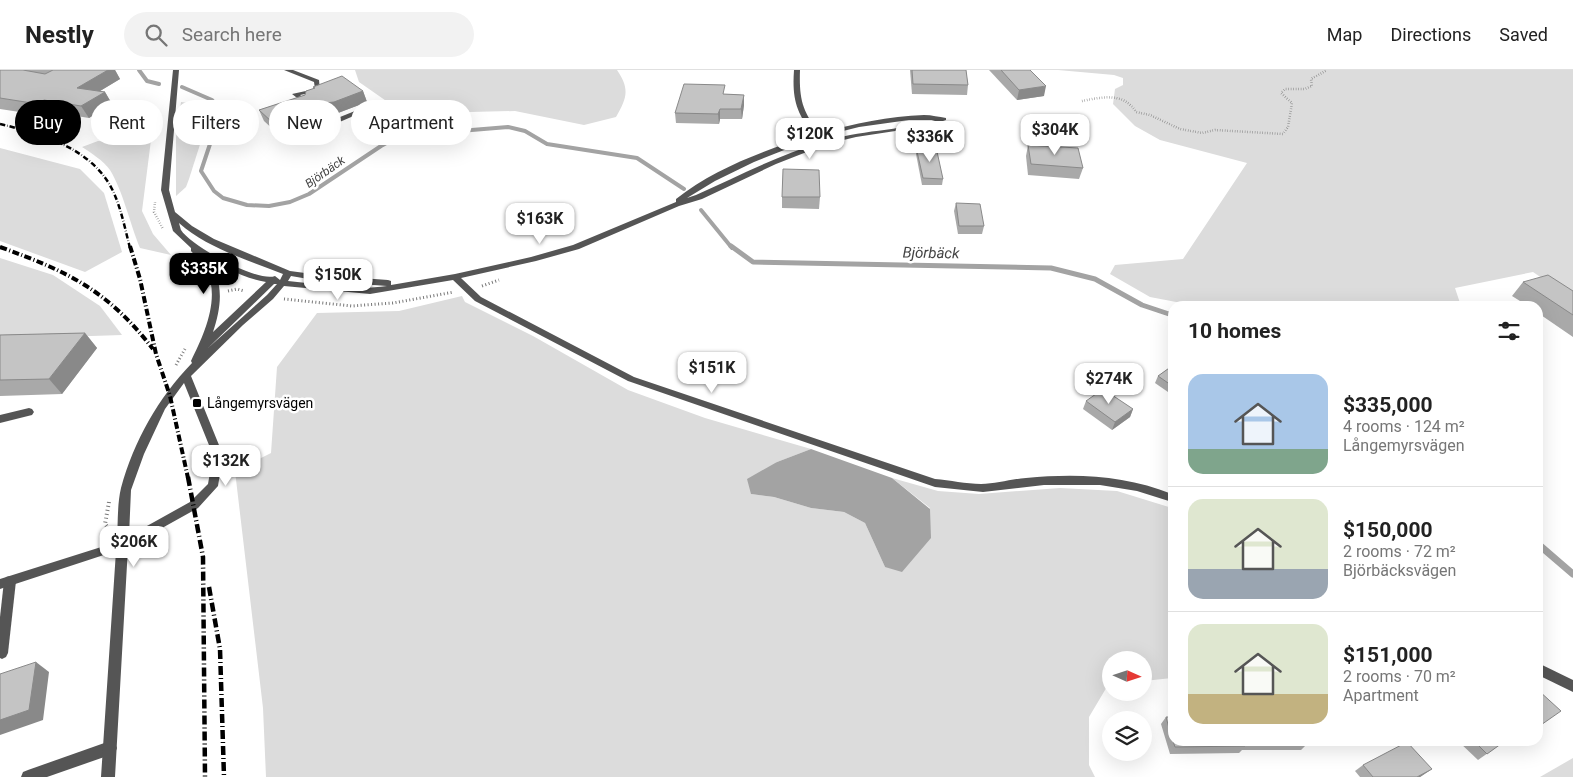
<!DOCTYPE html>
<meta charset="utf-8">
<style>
:root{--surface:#fff;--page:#f2f2f2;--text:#222;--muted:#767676;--line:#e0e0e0;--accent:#000}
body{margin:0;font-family:Roboto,sans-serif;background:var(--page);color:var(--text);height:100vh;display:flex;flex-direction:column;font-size:19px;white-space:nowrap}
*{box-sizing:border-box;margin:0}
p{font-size:16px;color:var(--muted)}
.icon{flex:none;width:28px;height:28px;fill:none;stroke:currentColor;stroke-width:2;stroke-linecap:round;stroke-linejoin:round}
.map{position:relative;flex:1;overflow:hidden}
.details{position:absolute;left:1168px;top:231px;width:375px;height:445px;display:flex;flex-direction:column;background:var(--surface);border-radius:15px;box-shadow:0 5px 20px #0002}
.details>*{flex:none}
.guide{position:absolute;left:15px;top:30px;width:475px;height:45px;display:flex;gap:10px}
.needle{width:32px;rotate:93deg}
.buttons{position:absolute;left:1102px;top:581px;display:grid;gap:10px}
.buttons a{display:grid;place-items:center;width:50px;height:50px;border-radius:50%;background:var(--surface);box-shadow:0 5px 20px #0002;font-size:25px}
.price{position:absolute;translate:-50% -42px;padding:0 11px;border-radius:10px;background:#fff;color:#222;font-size:16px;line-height:32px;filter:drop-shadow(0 1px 2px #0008)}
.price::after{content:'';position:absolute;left:50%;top:30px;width:15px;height:11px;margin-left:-8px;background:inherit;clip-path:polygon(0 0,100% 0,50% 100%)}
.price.selected{background:var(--accent);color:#fff}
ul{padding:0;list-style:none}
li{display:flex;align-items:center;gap:15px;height:125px;padding:0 20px}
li+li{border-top:1px solid var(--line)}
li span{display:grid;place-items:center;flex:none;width:140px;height:100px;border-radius:15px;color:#555}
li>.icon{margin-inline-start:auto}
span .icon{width:60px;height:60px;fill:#fffc;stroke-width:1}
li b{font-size:21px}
h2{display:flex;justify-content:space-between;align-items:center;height:60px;padding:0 20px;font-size:21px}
.chip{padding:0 18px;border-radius:22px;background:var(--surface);box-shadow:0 5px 20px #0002;font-size:18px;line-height:45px}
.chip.selected{background:var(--accent);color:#fff}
header{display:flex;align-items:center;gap:30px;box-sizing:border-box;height:70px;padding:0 25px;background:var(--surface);border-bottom:1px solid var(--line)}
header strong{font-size:24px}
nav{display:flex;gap:28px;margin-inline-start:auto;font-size:18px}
.search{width:350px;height:45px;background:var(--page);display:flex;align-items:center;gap:12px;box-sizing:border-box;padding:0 18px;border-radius:28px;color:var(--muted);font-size:19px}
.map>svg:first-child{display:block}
.green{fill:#dcdcdc}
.water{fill:#a3a3a3}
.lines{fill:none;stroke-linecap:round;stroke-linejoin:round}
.stream-far2{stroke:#a3a3a3;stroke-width:4}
.stream-far1{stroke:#a3a3a3;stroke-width:5}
.stream{stroke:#a3a3a3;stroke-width:7}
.path-far2{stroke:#777;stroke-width:2.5;stroke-dasharray:0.5 2;stroke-linecap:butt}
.path-far1{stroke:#777;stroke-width:3;stroke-dasharray:1 2.5;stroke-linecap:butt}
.path{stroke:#777;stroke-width:4;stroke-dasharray:1 3;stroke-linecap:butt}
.lane{fill:#555;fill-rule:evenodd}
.street{fill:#555;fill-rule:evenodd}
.rail-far2{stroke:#000;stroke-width:2.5;stroke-dasharray:5.5 2 0.5 2;stroke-linecap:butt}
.rail-far1{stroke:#000;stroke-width:4;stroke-dasharray:7 2.5 1 2.5;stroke-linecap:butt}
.rail{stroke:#000;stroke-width:4.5;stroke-dasharray:9 3 1 3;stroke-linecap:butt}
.wall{fill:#a9a9a9}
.shaded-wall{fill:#898989}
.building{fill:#c4c4c4;stroke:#898989}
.poi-dot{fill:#000;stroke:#fff;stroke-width:2}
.labels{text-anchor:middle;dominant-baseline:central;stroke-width:5;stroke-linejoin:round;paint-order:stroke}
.far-water-label{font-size:12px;font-style:italic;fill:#444;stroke:#fff}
.poi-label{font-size:14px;fill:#000;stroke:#fff;text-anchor:start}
.water-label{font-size:15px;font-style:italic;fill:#444;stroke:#fff}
</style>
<header>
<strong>Nestly</strong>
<div class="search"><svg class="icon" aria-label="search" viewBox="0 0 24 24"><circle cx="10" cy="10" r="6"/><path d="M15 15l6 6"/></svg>Search here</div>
<nav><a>Map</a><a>Directions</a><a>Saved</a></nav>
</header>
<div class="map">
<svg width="1573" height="707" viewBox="0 0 1573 707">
<rect width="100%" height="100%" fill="#fff"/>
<!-- green -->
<g class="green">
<path d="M355 0H617C630 19 627 28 616 47L584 55 515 41 429 43 392 35 359 12Z"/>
<polygon points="1058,0 1573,0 1573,229 1533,202 1455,218 1461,236 1197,236 1150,227 1110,204 1115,195 1183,189 1247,93 1160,70 1135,56 1113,34 1115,19 1123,15 1123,8 1114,5"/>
<polygon points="181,32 188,33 210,43 189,109 186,117 176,126 176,67"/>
<path d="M151 70 142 141 153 164 171 185 140 178C130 154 123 121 110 100 104 91 91 83 82 77L98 71 129 73Z"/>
<polygon points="0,78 80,99 104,123 122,182 85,202 0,171"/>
<polygon points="0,188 53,205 100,236 122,265 0,269"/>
<polygon points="462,226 465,232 533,266 628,320 705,348 811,379 777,392 751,424 774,427 811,438 844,442 865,453 885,497 930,438 892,408 938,421 979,424 1060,418 1117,421 1172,438 1172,608 1144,611 1144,590 1111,590 1111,614 1108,615 1089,647 1089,695 1095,707 266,707 263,638 235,401 271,383 277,297 317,243 399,241"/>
<polygon points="1573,688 1573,707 1540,707"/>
</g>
<!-- water -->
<polygon class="water" points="811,379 892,408 930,439 931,468 902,502 885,497 865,453 844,442 811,438 774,427 751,424 747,409 777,392"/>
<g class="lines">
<!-- stream-far2 -->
<g class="stream-far2">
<polyline points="139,0 147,11 159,14"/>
<polyline points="182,17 212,30 221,41 201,101 214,121 223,128 247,135 269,136 290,132 309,124 381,76 399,66 508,57 525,61 547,74 637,88 684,119"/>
<polyline points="701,140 732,178"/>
</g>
<!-- stream-far1 -->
<polyline class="stream-far1" points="731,176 753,192 1051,198 1095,209 1142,235 1172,245"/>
<!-- stream -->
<polyline class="stream" points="1538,474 1573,504"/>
<!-- path-far2 -->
<g class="path-far2">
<path d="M1082 31C1102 27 1124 22 1136 42L1150 45 1180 59 1202 63 1215 60 1283 64 1288 57 1292 33 1281 23 1285 19H1305L1312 16 1311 9 1327 0"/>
<polyline points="155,132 154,142 163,159"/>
</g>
<!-- path-far1 -->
<g class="path-far1">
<polyline points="482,216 499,210"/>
<polyline points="228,221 237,219 244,221"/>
<polyline points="284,229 352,236 393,233 454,222"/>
<polyline points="176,295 185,279"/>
</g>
<!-- path -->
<polyline class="path" points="109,432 105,454 109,459"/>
<!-- lane -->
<g class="lane">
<polygon points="284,0 293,0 319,10 320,21 300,25 309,32 309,34 305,34 292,24 315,19 314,12"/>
<polygon points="370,35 373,37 372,38 335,54 322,46 325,44 335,49"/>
<polygon points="29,338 32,339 34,342 32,345 0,353 0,345"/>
<polygon points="10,506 14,507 16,511 8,583 6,587 2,589 0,588 0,547 4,511 6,507"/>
<polygon points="110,671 115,673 117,678 115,683 110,685 47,707 21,707 23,702 28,700"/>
</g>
<!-- street -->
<g class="street">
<path d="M173 0H179L169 120 175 142 192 156 214 169 290 201 320 205 388 210 391 211V215L455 204 531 187 573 175 676 132V129C715 98 767 79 814 65 796 43 792 28 794 0H800C799 28 802 42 820 63 854 54 889 46 924 45 932 45 939 47 946 48V50L928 56 856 67 827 74 776 94 702 129 679 136 579 179 536 191 461 208 481 227 634 307 935 409C950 410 966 414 981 414 996 414 1011 409 1026 408 1076 403 1125 405 1172 424V432L1137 421 1100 415H1044L983 422 935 417 628 311 475 231 453 210 370 224 284 216 273 229 243 255 191 306 223 385 218 416 198 438 128 477 115 707H101L116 481 0 519V509L117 472C118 455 117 435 121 418 134 371 158 328 192 293L191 291C204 265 221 228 206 199 202 192 196 187 191 181V178L173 161 161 120ZM909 50H935C899 61 859 60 822 72 779 85 738 106 696 125L687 128 715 111 754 92 807 71 817 68 823 69V66L859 57ZM179 153C207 178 248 190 283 204L280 210 275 206C258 213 191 176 181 160 181 160 179 153 179 153ZM204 186C224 197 243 208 266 212L213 262C222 235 225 208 204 186ZM291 206 320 211 387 216C354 221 321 214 288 211ZM274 214H277L267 225 208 278ZM184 313 213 385 208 414 190 432 129 466 131 420 144 384 165 339Z"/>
<polygon points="1538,593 1573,610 1573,622 1538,605"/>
</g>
<!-- rail-far2 -->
<g class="rail-far2">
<path d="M0 54C42 64 91 78 112 119 121 137 125 159 130 178"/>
<polyline points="0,177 2,178"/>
</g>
<!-- rail-far1 -->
<g class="rail-far1">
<polyline points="130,176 140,209 156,284 170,326 188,408"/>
<path d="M0 177C69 202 107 220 153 279"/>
</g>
<!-- rail -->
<g class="rail">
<polyline points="188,407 203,487 205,707"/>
<polyline points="209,517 220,579 224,707"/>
</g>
</g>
<!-- wall -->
<g class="wall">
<polygon points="0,0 115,0 120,9 100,21 105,22 112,34 89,48 52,42 46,46 0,39"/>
<polygon points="910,0 966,0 968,15 967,25 912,24"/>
<polygon points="989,0 1030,0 1044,26 1017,30"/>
<polygon points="313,17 363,21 367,32 338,43 330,44 324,42 321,47 277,63 264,51 259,40 305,25 313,19"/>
<polygon points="725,24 744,25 744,35 742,49 720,49 719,54 676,53 675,43"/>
<polygon points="1028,75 1083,98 1079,109 1028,105 1026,86"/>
<polygon points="916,77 943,109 942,115 922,115 916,84"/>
<polygon points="782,127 820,127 819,139 782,138"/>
<polygon points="956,133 984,156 982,164 958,164 954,141"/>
<polygon points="1523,212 1573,221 1573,267 1538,243 1538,236 1528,236 1512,226"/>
<polygon points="85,263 97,278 62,324 0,326 0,265"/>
<polygon points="1172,296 1172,319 1168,322 1155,313 1158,306"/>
<polygon points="1086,331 1133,339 1130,347 1112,360 1083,339"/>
<polygon points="1166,647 1172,647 1172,671 1307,671 1308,673 1301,680 1242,680 1239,683 1170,684 1161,654"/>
<polygon points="1458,671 1505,671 1478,690"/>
<polygon points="1363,695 1432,699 1420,707 1360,707 1355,701"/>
</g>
<!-- shaded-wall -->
<g class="shaded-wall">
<polygon points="108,0 115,0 120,9 85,30 77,18"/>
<polygon points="1046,16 1044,26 1017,30 1019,20"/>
<polygon points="363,21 367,32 338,43 330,44 325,33"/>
<polygon points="105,22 112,34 89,48 81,36"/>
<polygon points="744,25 744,35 742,49 741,39"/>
<polygon points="44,30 52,42 46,46 38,34"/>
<polygon points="320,32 324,42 321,47 277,63 272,52"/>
<polygon points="720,39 720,49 719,54 718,44"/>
<polygon points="85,263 97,278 62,324 49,309"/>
<polygon points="1172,314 1172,319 1168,322 1171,315"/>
<polygon points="1133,339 1130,347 1112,360 1115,352"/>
<polygon points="36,592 49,602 43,650 0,665 0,650"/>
<polygon points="1432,699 1420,707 1417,707"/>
</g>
<!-- building -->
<g class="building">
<polygon points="0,0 23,0 45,4 53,0 108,0 77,18 105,22 81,36 44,30 38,34 0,28"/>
<polygon points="912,0 966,0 968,15 913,14"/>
<polygon points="1001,0 1030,0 1046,16 1019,20"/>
<polygon points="342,6 363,21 334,32 325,33 320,32 316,36 272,52 259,40 305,25 306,21 315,18 313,17"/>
<polygon points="684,14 725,15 723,24 744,25 741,39 720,39 718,44 675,43"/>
<polygon points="1028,75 1078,78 1083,98 1031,94"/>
<polygon points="916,77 936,77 943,109 923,108"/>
<polygon points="783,99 819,100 820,127 782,127"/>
<polygon points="956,133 980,134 984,156 959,156"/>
<polygon points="1548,205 1573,221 1573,245 1523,212"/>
<polygon points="85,263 49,309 0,310 0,265"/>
<polygon points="1172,296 1172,314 1171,315 1158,306"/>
<polygon points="1103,319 1133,339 1115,352 1086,331"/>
<polygon points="36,592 29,640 0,650 0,604"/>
<polygon points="1538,620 1561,641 1538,657"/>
<polygon points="1166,647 1172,647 1172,669"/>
<polygon points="1173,671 1307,671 1308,673 1244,673 1245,676 1175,677"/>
<polygon points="1474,671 1505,671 1487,684"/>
<polygon points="1407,672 1432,699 1417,707 1373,707 1363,695"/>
</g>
<!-- markers -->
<rect class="poi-dot" x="192" y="328" width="10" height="10" rx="2.5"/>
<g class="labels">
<!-- far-water labels -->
<g class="far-water-label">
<text transform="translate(325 102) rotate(-35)">Björbäck</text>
</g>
<!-- poi labels -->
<g class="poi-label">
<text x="207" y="333">Långemyrsvägen</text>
</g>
<!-- water labels -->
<g class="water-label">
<text transform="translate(931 183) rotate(1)">Björbäck</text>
</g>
</g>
</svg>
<div class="buttons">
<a><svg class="needle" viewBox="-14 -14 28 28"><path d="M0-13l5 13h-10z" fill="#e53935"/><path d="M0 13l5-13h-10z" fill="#767676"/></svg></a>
<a><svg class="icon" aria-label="layers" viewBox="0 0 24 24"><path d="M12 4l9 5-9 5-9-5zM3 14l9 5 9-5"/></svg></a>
</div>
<b class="price" style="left:1055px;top:86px">$304K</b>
<b class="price" style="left:810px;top:90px">$120K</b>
<b class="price" style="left:930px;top:93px">$336K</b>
<b class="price" style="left:540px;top:175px">$163K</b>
<b class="price selected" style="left:204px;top:225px">$335K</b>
<b class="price" style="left:338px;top:231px">$150K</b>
<b class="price" style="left:712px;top:324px">$151K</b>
<b class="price" style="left:1109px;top:335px">$274K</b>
<b class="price" style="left:226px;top:417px">$132K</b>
<b class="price" style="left:134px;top:498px">$206K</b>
<div class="guide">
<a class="chip selected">Buy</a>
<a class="chip">Rent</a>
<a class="chip">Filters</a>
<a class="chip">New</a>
<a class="chip">Apartment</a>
</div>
<section class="details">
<h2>10 homes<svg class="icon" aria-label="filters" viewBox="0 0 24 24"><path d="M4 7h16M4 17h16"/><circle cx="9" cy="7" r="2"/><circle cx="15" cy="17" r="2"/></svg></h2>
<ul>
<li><span style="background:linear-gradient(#a9c7e8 75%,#7fa58c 0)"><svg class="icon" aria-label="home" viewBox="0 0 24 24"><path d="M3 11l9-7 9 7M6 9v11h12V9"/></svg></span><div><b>$335,000</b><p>4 rooms · 124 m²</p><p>Långemyrsvägen</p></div></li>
<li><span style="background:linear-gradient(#dfe7d0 70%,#9aa5b1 0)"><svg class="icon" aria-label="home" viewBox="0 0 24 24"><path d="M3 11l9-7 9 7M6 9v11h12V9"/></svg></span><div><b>$150,000</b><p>2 rooms · 72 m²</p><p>Björbäcksvägen</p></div></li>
<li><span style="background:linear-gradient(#dfe7d0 70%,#c2b280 0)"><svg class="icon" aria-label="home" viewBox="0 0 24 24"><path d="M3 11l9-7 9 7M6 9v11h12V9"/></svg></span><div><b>$151,000</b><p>2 rooms · 70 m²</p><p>Apartment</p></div></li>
</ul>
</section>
</div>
